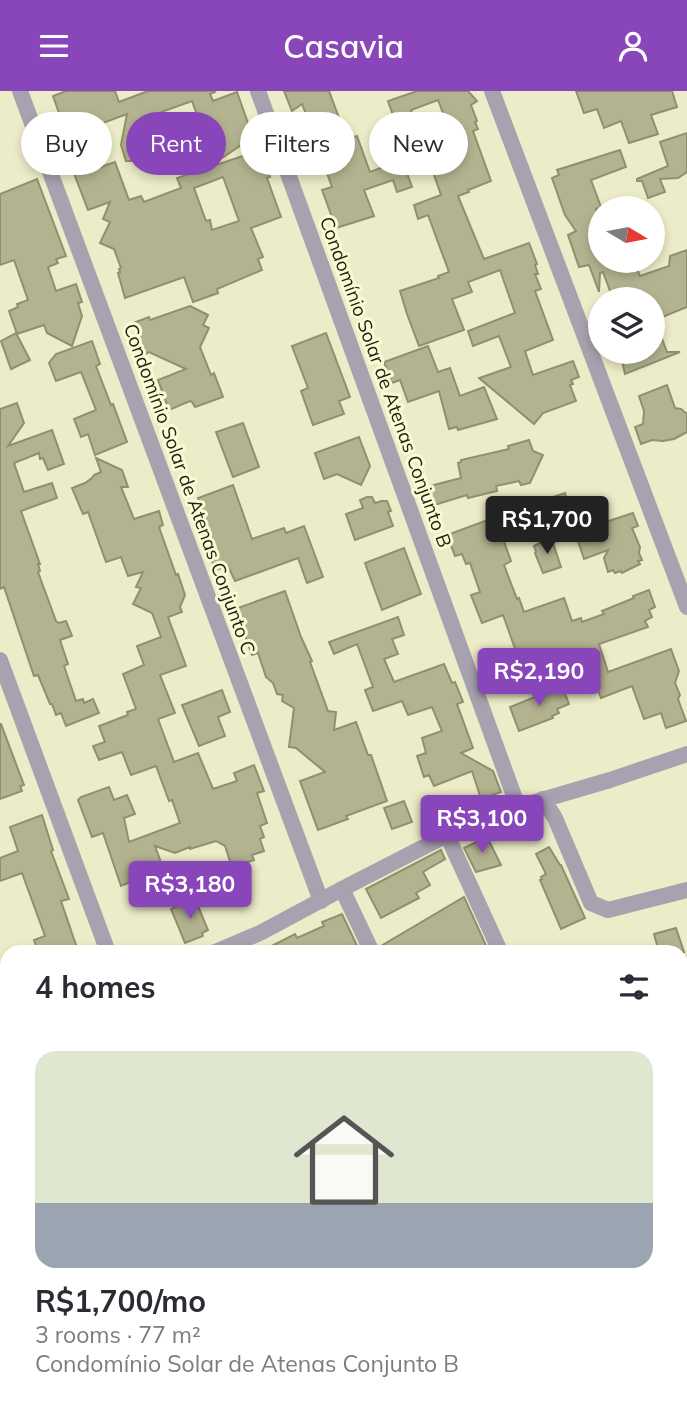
<!DOCTYPE html>
<meta charset="utf-8">
<style>
:root{--surface:#fff;--page:#f7f7f7;--text:#2b2b33;--muted:#7c7c81;--line:#e1e1e2;--accent:#8946ba}
body{margin:0;font-family:Mulish,sans-serif;background:var(--page);color:var(--text);height:100vh;display:flex;flex-direction:column;font-size:26px;white-space:nowrap}
*{box-sizing:border-box;margin:0}
p{font-size:23px;color:var(--muted)}
.icon{flex:none;width:38px;height:38px;fill:none;stroke:currentColor;stroke-width:2;stroke-linecap:round;stroke-linejoin:round}
.map{position:relative;flex:1;overflow:hidden}
.side{position:absolute;left:0px;top:854px;width:688px;height:469px;display:flex;flex-direction:column;background:var(--surface);border-radius:21px 21px 0 0;box-shadow:0 4px 10px #0003}
.side>*{flex:none}
.hud{position:absolute;left:21px;top:21px;width:646px;height:63px;display:flex;gap:14px}
.needle{width:46px;rotate:100deg}
.tools{position:absolute;left:588px;top:105px;display:grid;gap:14px}
.tools a{display:grid;place-items:center;width:77px;height:77px;border-radius:50%;background:var(--surface);box-shadow:0 4px 10px #0003;font-size:35px}
.price{position:absolute;translate:-50% -60px;padding:0 16px;border-radius:7px;background:var(--accent);color:#fff;font-size:23px;line-height:46px;filter:drop-shadow(0 2px 4px #0008)}
.price::after{content:'';position:absolute;left:50%;top:42px;width:21px;height:16px;margin-left:-10px;background:inherit;clip-path:polygon(0 0,100% 0,50% 100%)}
.price.active{background:#222;color:#fff}
ul{padding:0;list-style:none}
li{display:grid;align-content:center;gap:14px;height:371px;padding:0 35px}
li+li{border-top:2px solid var(--line)}
li span{display:grid;place-items:center;height:217px;border-radius:21px;color:#555}
li>.icon{margin-inline-start:auto}
span .icon{width:126px;height:126px;fill:#fffc;stroke-width:1}
li b{font-size:30px}
h2{display:flex;justify-content:space-between;align-items:center;height:84px;padding:0 35px;font-size:30px}
.pill{padding:0 24px;border-radius:32px;background:var(--surface);box-shadow:0 4px 10px #0003;font-size:24px;line-height:63px}
.pill.active{background:var(--accent);color:#fff}
header{display:flex;justify-content:space-between;align-items:center;height:91px;padding:0 35px;background:var(--accent);color:#fff;font-size:32px;font-weight:600}
.map>svg:first-child{display:block}
.building{fill:#b4b390;stroke:#91906e;stroke-width:2;fill-rule:evenodd}
.lines{fill:none;stroke-linecap:round;stroke-linejoin:round}
.minor{stroke:#a8a1af;stroke-width:16}
.labels{text-anchor:middle;dominant-baseline:central;stroke-width:6;stroke-linejoin:round;paint-order:stroke}
.street-label{font-size:19px;fill:#1f1e11;stroke:#fafad5}
</style>
<header><svg class="icon" aria-label="menu" viewBox="0 0 24 24"><path d="M4 6h16M4 12h16M4 18h16"/></svg>Casavia<svg class="icon" aria-label="person" viewBox="0 0 24 24"><circle cx="12" cy="8" r="4"/><path d="M4 21q1-7 8-7t8 7"/></svg></header>
<div class="map">
<svg width="687" height="1323" viewBox="0 0 687 1323">
<rect width="100%" height="100%" fill="#edecc8"/>
<!-- building -->
<g class="building">
<polygon points="66,0 115,0 119,11 148,0 214,0 215,1 210,3 213,10 237,1 253,46 222,67 207,26 199,29 192,10 153,24 166,60 139,70 126,70 121,54 127,23 92,36 87,24 63,33 53,5"/>
<polygon points="284,0 329,0 347,48 357,45 370,81 402,69 412,96 397,101 393,89 364,99 374,125 336,137 322,99 332,96 323,71 313,75 302,44 313,40 302,13 292,20"/>
<polygon points="417,0 468,0 477,10 471,14 477,30 475,31 478,38 473,40 491,90 468,99 469,101 458,105 484,168 529,152 537,173 535,174 538,183 535,183 541,198 535,200 553,249 525,260 533,284 573,270 579,286 571,289 573,293 570,294 576,310 543,322 534,333 479,287 511,276 499,245 473,255 468,240 515,222 500,179 468,191 472,201 452,208 464,239 419,255 407,223 400,200 439,187 438,185 449,181 428,124 418,128 414,114 441,104 426,61 454,51 438,9 411,19 425,60 401,68 397,54 403,52 388,10"/>
<polygon points="576,0 672,0 677,16 651,24 658,43 629,52 621,30 604,37 597,18 584,22"/>
<polygon points="687,42 687,81 678,87 660,88 665,101 648,107 642,90 637,90 637,88 668,75 660,51"/>
<path d="M94 54 101 76 115 71 129 109 141 105 144 111 181 97 177 87 258 60 259 62H261L270 86 267 87 281 126 251 137 263 166 258 168 262 179 217 198 218 202 193 211 184 186 125 207 118 182 120 181 119 178 121 177 114 158 100 152 110 131 103 128 110 111 88 119 67 64ZM223 86 239 130 212 139 210 129 206 130 194 97Z"/>
<polygon points="620,59 626,76 591,89 601,116 596,118 598,122 596,123 600,135 600,170 634,170 640,185 669,175 670,165 687,159 687,216 655,229 667,261 680,261 625,283 620,261 653,261 653,208 613,208 603,181 600,182 599,201 589,174 579,176 568,144 576,140 565,124 552,87 559,84 557,79"/>
<polygon points="37,88 66,165 56,168 58,172 48,176 56,200 76,193 82,211 78,212 82,225 72,255 47,242 44,234 17,243 9,220 18,216 17,213 28,209 14,169 0,174 0,103"/>
<polygon points="190,215 208,224 203,234 209,237 200,256 211,284 214,282 223,306 195,316 192,311 190,310 169,319 158,289 186,278 149,261 145,263 144,259 140,258 138,250 139,247 133,232 149,226 150,229"/>
<polygon points="16,242 30,269 11,278 1,250"/>
<polygon points="326,242 350,306 339,310 344,323 313,334 301,300 308,297 292,255"/>
<polygon points="92,250 100,273 96,275 111,314 113,313 127,351 95,364 88,343 81,346 74,328 96,319 81,281 56,290 49,272 56,263"/>
<polygon points="428,255 438,281 450,277 460,305 484,296 497,328 458,339 457,336 449,338 439,300 408,311 400,289 392,292 384,271"/>
<polygon points="667,294 675,317 681,318 687,323 687,341 674,348 663,350 652,349 641,353 635,336 643,333 644,320 639,305"/>
<polygon points="17,312 24,332 8,355 52,339 64,373 48,379 43,367 40,368 39,362 14,372 24,401 52,392 57,407 21,420 40,473 38,473 40,480 38,481 56,530 59,532 66,530 72,545 60,549 68,573 64,575 76,610 83,608 84,612 93,608 99,622 66,635 61,622 56,624 52,613 50,613 38,584 34,585 4,496 0,498 0,318"/>
<polygon points="243,332 259,376 233,386 216,341"/>
<polygon points="359,346 370,375 361,394 337,383 324,388 315,362"/>
<polygon points="529,349 533,360 543,364 530,392 521,394 519,390 496,395 497,400 468,407 467,404 431,415 426,396 461,387 458,372 461,371 461,369 509,358 508,355"/>
<polygon points="96,367 122,379 128,396 121,396 134,428 159,420 163,434 159,436 176,484 178,483 185,504 180,516 182,521 168,526 186,575 160,584 175,622 158,628 174,671 198,662 213,698 237,690 234,682 254,674 264,700 257,702 267,732 260,735 264,746 260,748 264,760 252,764 254,769 232,776 225,755 216,750 190,758 190,756 175,762 155,755 163,777 121,795 103,742 92,746 89,738 78,709 81,706 109,696 114,709 127,704 135,723 124,727 129,751 180,732 172,709 169,710 156,675 131,684 122,661 99,669 93,655 105,651 99,635 128,624 127,621 136,618 123,583 144,574 137,555 161,546 152,522 133,513 141,497 136,496 143,481 128,485 121,466 106,471 88,421 83,423 72,397 85,392 92,387 94,384 101,381"/>
<polygon points="233,394 252,448 284,437 286,442 304,435 323,486 307,492 298,467 235,490 228,475 215,479 210,464 217,462 206,438 204,429 206,429 198,407"/>
<polygon points="565,402 570,417 535,431 529,414"/>
<polygon points="367,406 372,406 375,412 382,410 387,410 391,420 388,421 393,435 355,449 346,423 363,417 360,409"/>
<polygon points="633,422 638,435 632,437 640,456 639,462 642,469 638,470 640,473 622,482 621,480 615,482 613,479 608,481 604,467 608,459 584,468 575,441"/>
<polygon points="493,427 500,446 502,445 511,470 504,474 517,508 519,507 524,521 564,507 572,530 581,527 582,531 604,523 602,520 634,507 633,505 649,499 655,516 649,519 652,526 645,530 648,536 599,553 608,581 671,558 679,580 675,592 680,604 678,608 686,630 666,637 661,622 644,628 632,595 601,607 590,580 564,589 556,565 525,576 517,563 503,524 482,532 471,504 480,501 470,472 466,473 462,463 455,465 447,444"/>
<polygon points="551,446 561,476 543,482 535,462 536,461 534,455"/>
<polygon points="404,457 421,503 382,519 365,472"/>
<polygon points="285,500 301,546 312,570 310,571 328,620 336,621 334,639 356,631 368,664 371,664 387,710 346,725 348,728 318,739 300,690 325,681 296,657 289,656 294,617 282,610 283,604 277,603 273,592 266,586 258,562 252,564 235,518"/>
<polygon points="398,526 404,544 392,548 398,563 384,568 394,591 444,573 452,592 455,591 463,611 457,613 473,657 461,662 493,680 501,701 481,708 472,680 434,695 429,684 424,686 417,665 426,662 422,647 442,640 432,616 408,624 402,610 373,620 365,599 373,596 357,553 334,563 329,551"/>
<polygon points="562,595 569,613 557,618 559,622 552,625 553,627 519,640 510,616"/>
<polygon points="222,599 230,621 218,626 225,645 199,655 182,614"/>
<polygon points="0,633 1,633 24,694 20,695 22,700 0,708"/>
<polygon points="404,710 412,731 392,738 384,717"/>
<polygon points="42,724 53,759 51,760 69,808 61,810 77,857 66,861 38,861 34,849 45,845 22,782 0,790 0,767 18,760 10,736"/>
<polygon points="487,746 501,774 476,781 464,757"/>
<polygon points="549,756 560,774 561,774 585,827 561,838 540,789 542,788 541,786 546,783 536,763"/>
<polygon points="441,759 445,768 423,781 430,794 416,802 419,807 381,827 366,798"/>
<polygon points="464,806 489,861 382,861 381,855"/>
<polygon points="195,808 208,839 202,842 203,845 185,852 171,818"/>
<polygon points="342,823 360,861 260,861 295,843 297,847 324,835 322,831"/>
<polygon points="676,837 684,861 659,861 654,843"/>
</g>
<g class="lines">
<!-- minor -->
<g class="minor">
<polyline points="20,0 321,810"/>
<polyline points="258,0 518,716"/>
<polyline points="492,0 687,516"/>
<polyline points="0,569 108,861"/>
<polyline points="543,708 555,727 591,812 608,819 687,799"/>
<polyline points="447,744 499,858"/>
<polyline points="342,798 372,861"/>
<polyline points="215,861 260,842 342,798 447,744 518,716 610,689 687,663"/>
<polyline points="0,1029 7,1022"/>
<polyline points="0,1092 7,1095"/>
</g>
</g>
<g class="labels">
<!-- street labels -->
<g class="street-label">
<text transform="translate(386 291) rotate(70)">Condomínio Solar de Atenas Conjunto B</text>
<text transform="translate(190 398) rotate(70)">Condomínio Solar de Atenas Conjunto C</text>
</g>
</g>
</svg>
<div class="tools">
<a><svg class="needle" viewBox="-14 -14 28 28"><path d="M0-13l5 13h-10z" fill="#e53935"/><path d="M0 13l5-13h-10z" fill="#7c7c81"/></svg></a>
<a><svg class="icon" aria-label="layers" viewBox="0 0 24 24"><path d="M12 4l9 5-9 5-9-5zM3 14l9 5 9-5"/></svg></a>
</div>
<b class="price active" style="left:547px;top:465px">R$1,700</b>
<b class="price" style="left:539px;top:617px">R$2,190</b>
<b class="price" style="left:482px;top:764px">R$3,100</b>
<b class="price" style="left:190px;top:830px">R$3,180</b>
<div class="hud">
<a class="pill">Buy</a>
<a class="pill active">Rent</a>
<a class="pill">Filters</a>
<a class="pill">New</a>
</div>
<section class="side">
<h2>4 homes<svg class="icon" aria-label="filters" viewBox="0 0 24 24"><path d="M4 7h16M4 17h16"/><circle cx="9" cy="7" r="2"/><circle cx="15" cy="17" r="2"/></svg></h2>
<ul>
<li><span style="background:linear-gradient(#dfe7d0 70%,#9aa5b1 0)"><svg class="icon" aria-label="home" viewBox="0 0 24 24"><path d="M3 11l9-7 9 7M6 9v11h12V9"/></svg></span><div><b>R$1,700/mo</b><p>3 rooms · 77 m²</p><p>Condomínio Solar de Atenas Conjunto B</p></div></li>
</ul>
</section>
</div>
